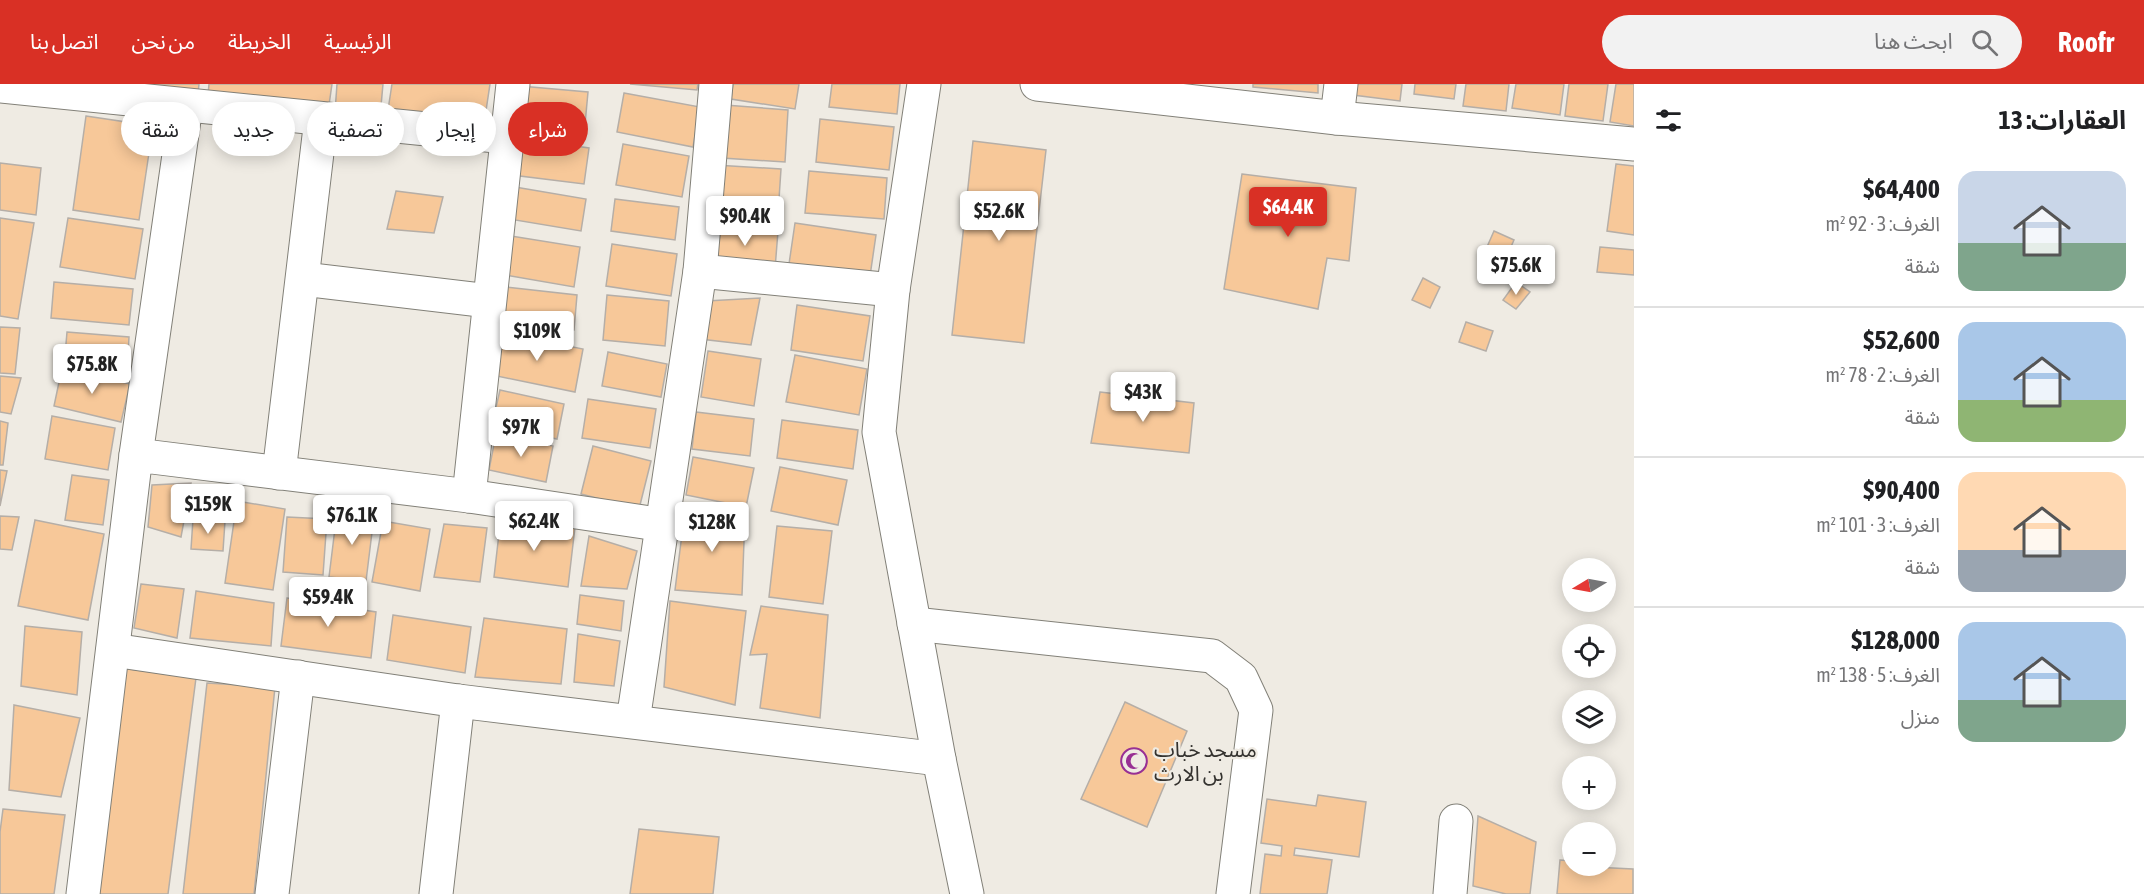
<!DOCTYPE html>
<html lang="ar">
<meta charset="utf-8">
<style>
:root{--surface:#fff;--page:#f2f2f2;--text:#202124;--muted:#757577;--line:#e0e0e0;--accent:#d93025}
body{margin:0;font-family:"Asap Condensed","Noto Sans Arabic",sans-serif;background:var(--page);color:var(--text);direction:rtl;height:100vh;display:flex;flex-direction:column;font-size:22px;white-space:nowrap}
*{box-sizing:border-box;margin:0}
p{font-size:20px;color:var(--muted)}
.icon{flex:none;width:33px;height:33px;fill:none;stroke:currentColor;stroke-width:2;stroke-linecap:round;stroke-linejoin:round}
.map{position:relative;flex:1;overflow:hidden;direction:ltr}
.side{display:flex;flex-direction:column;background:var(--surface);width:510px}
.side>*{flex:none}
.banner{position:absolute;left:18px;top:18px;width:570px;height:54px;direction:rtl;display:flex;gap:12px}
.needle{width:39px;rotate:260deg}
.controls{position:absolute;left:1562px;top:474px;display:grid;gap:12px}
.controls a{display:grid;place-items:center;width:54px;height:54px;border-radius:50%;background:var(--surface);box-shadow:0 3px 15px #0003;font-size:30px}
.price{position:absolute;translate:-50% -51px;padding:0 14px;border-radius:6px;background:#fff;color:#222;font-size:20px;line-height:39px;filter:drop-shadow(0 2px 3px #0008)}
.price::after{content:'';position:absolute;left:50%;top:36px;width:18px;height:14px;margin-left:-9px;background:inherit;clip-path:polygon(0 0,100% 0,50% 100%)}
.price.on{background:var(--accent);color:#fff}
ul{padding:0;list-style:none}
li{display:flex;align-items:center;gap:18px;height:150px;padding:0 18px}
li+li{border-top:2px solid var(--line)}
li span{display:grid;place-items:center;flex:none;width:168px;height:120px;border-radius:18px;color:#555}
li>.icon{margin-inline-start:auto}
span .icon{width:72px;height:72px;fill:#fffc;stroke-width:1}
li b{font-size:26px}
h2{display:flex;justify-content:space-between;align-items:center;height:72px;padding:0 18px;font-size:26px}
.pill{padding:0 21px;border-radius:27px;background:var(--surface);box-shadow:0 3px 15px #0003;font-size:21px;line-height:54px}
.pill.on{background:var(--accent);color:#fff}
header{display:flex;align-items:center;gap:36px;box-sizing:border-box;height:84px;padding:0 30px;background:var(--accent);color:#fff}
header strong{font-size:28px}
nav{display:flex;gap:33px;margin-inline-start:auto;font-size:21px}
.search{width:420px;height:54px;background:var(--page);display:flex;align-items:center;gap:15px;box-sizing:border-box;padding:0 21px;border-radius:33px;color:var(--muted);font-size:22px}
main{display:flex;flex:1;min-height:0}
.map>svg:first-child{display:block}
.building{fill:#f7c899;stroke:#b5aea7;stroke-width:1.5}
.lines{fill:none;stroke-linecap:round;stroke-linejoin:round}
.minor-casing{stroke:#828078;stroke-width:35}
.minor{stroke:#fff;stroke-width:33}
.labels{text-anchor:middle;dominant-baseline:central;stroke-width:4.5;stroke-linejoin:round;paint-order:stroke}
.poi-label{font-size:21px;fill:#34322f;stroke:#efebe3;text-anchor:start}
</style>
<header>
<strong>Roofr</strong>
<div class="search"><svg class="icon" aria-label="search" viewBox="0 0 24 24"><circle cx="10" cy="10" r="6"/><path d="M15 15l6 6"/></svg>ابحث هنا</div>
<nav><a>الرئيسية</a><a>الخريطة</a><a>من نحن</a><a>اتصل بنا</a></nav>
</header>
<main>
<section class="side">
<h2>العقارات: 13<svg class="icon" aria-label="filters" viewBox="0 0 24 24"><path d="M4 7h16M4 17h16"/><circle cx="9" cy="7" r="2"/><circle cx="15" cy="17" r="2"/></svg></h2>
<ul>
<li><span style="background:linear-gradient(#c9d6e8 60%,#7fa58c 0)"><svg class="icon" aria-label="home" viewBox="0 0 24 24"><path d="M3 11l9-7 9 7M6 9v11h12V9"/></svg></span><div><b>$64,400</b><p>الغرف: 3 · 92 m²</p><p>شقة</p></div></li>
<li><span style="background:linear-gradient(#a9c7e8 65%,#8fb573 0)"><svg class="icon" aria-label="home" viewBox="0 0 24 24"><path d="M3 11l9-7 9 7M6 9v11h12V9"/></svg></span><div><b>$52,600</b><p>الغرف: 2 · 78 m²</p><p>شقة</p></div></li>
<li><span style="background:linear-gradient(#ffd9b3 65%,#9aa5b1 0)"><svg class="icon" aria-label="home" viewBox="0 0 24 24"><path d="M3 11l9-7 9 7M6 9v11h12V9"/></svg></span><div><b>$90,400</b><p>الغرف: 3 · 101 m²</p><p>شقة</p></div></li>
<li><span style="background:linear-gradient(#a9c7e8 65%,#7fa58c 0)"><svg class="icon" aria-label="home" viewBox="0 0 24 24"><path d="M3 11l9-7 9 7M6 9v11h12V9"/></svg></span><div><b>$128,000</b><p>الغرف: 5 · 138 m²</p><p>منزل</p></div></li>
</ul>
</section>
<div class="map">
<svg width="1634" height="810" viewBox="0 0 1634 810">
<rect width="100%" height="100%" fill="#efebe3"/>
<!-- building -->
<g class="building">
<polygon points="145,0 199,0 198,10 145,6"/>
<polygon points="209,0 332,0 328,28 208,11"/>
<polygon points="337,0 383,0 380,33 335,28"/>
<polygon points="392,0 490,0 484,40 388,26"/>
<polygon points="630,0 698,0 697,6"/>
<polygon points="733,0 799,0 795,25 731,15"/>
<polygon points="832,0 900,0 897,30 829,23"/>
<polygon points="1253,0 1318,0 1318,9 1253,3"/>
<polygon points="1354,0 1402,0 1400,17 1353,11"/>
<polygon points="1415,0 1456,0 1454,15 1414,10"/>
<polygon points="1466,0 1509,0 1506,27 1463,22"/>
<polygon points="1516,0 1564,0 1560,31 1512,24"/>
<polygon points="1569,0 1608,0 1603,37 1565,32"/>
<polygon points="1616,0 1634,0 1634,42 1610,38"/>
<polygon points="520,2 588,8 584,51 517,45"/>
<polygon points="624,9 700,23 693,63 617,48"/>
<polygon points="725,21 788,26 785,78 722,74"/>
<polygon points="86,32 153,42 139,136 73,126"/>
<polygon points="820,35 894,43 889,86 816,78"/>
<polygon points="518,54 589,64 584,100 512,91"/>
<polygon points="973,57 1046,66 1024,259 952,251"/>
<polygon points="623,60 689,72 682,113 616,101"/>
<polygon points="0,79 41,84 36,131 0,126"/>
<polygon points="1616,80 1634,82 1634,151 1607,147"/>
<polygon points="715,81 781,85 778,130 712,126"/>
<polygon points="809,87 887,94 884,135 805,129"/>
<polygon points="1242,90 1356,104 1349,177 1327,174 1318,225 1224,205"/>
<polygon points="515,103 586,115 581,147 509,135"/>
<polygon points="396,107 443,113 434,149 387,145"/>
<polygon points="615,115 679,123 675,156 611,147"/>
<polygon points="0,134 34,139 18,235 0,232"/>
<polygon points="68,134 143,145 135,195 60,183"/>
<polygon points="795,139 876,151 870,192 789,180"/>
<polygon points="716,141 778,147 775,185 713,180"/>
<polygon points="1494,147 1514,156 1503,181 1483,172"/>
<polygon points="511,152 580,163 574,203 505,191"/>
<polygon points="612,160 677,170 671,212 606,202"/>
<polygon points="1600,163 1634,166 1634,191 1597,188"/>
<polygon points="1423,194 1440,203 1430,224 1412,216"/>
<polygon points="54,198 133,205 129,241 51,234"/>
<polygon points="1516,198 1530,208 1516,225 1503,216"/>
<polygon points="498,202 577,211 574,246 494,238"/>
<polygon points="607,211 669,217 665,262 603,256"/>
<polygon points="760,214 751,261 700,255 706,217"/>
<polygon points="797,221 870,232 863,277 791,266"/>
<polygon points="1466,238 1493,247 1486,267 1459,258"/>
<polygon points="0,243 20,244 15,290 0,289"/>
<polygon points="67,248 129,253 127,288 64,283"/>
<polygon points="499,248 583,265 575,308 492,291"/>
<polygon points="708,267 761,275 754,322 701,313"/>
<polygon points="608,268 667,280 661,313 602,302"/>
<polygon points="795,271 867,285 859,331 786,318"/>
<polygon points="62,284 130,300 121,338 54,322"/>
<polygon points="0,292 21,294 11,330 0,328"/>
<polygon points="500,306 564,320 557,355 492,341"/>
<polygon points="1100,308 1194,319 1189,369 1091,359"/>
<polygon points="588,315 656,325 650,364 582,354"/>
<polygon points="696,328 754,335 750,372 692,365"/>
<polygon points="52,332 115,344 108,386 45,375"/>
<polygon points="782,336 858,346 853,385 777,374"/>
<polygon points="0,337 8,339 3,381 0,381"/>
<polygon points="496,350 553,362 546,398 489,386"/>
<polygon points="593,362 651,377 639,425 581,410"/>
<polygon points="693,373 754,384 746,423 686,411"/>
<polygon points="780,383 847,396 838,441 771,427"/>
<polygon points="0,386 7,387 0,422"/>
<polygon points="72,391 109,396 103,441 65,436"/>
<polygon points="191,399 181,453 148,443 152,401"/>
<polygon points="237,417 285,425 273,506 225,499"/>
<polygon points="685,426 745,431 742,511 675,506"/>
<polygon points="337,428 374,432 366,497 329,493"/>
<polygon points="0,432 19,433 12,466 0,465"/>
<polygon points="501,432 575,443 568,503 494,493"/>
<polygon points="287,433 327,435 323,491 283,488"/>
<polygon points="193,435 225,437 223,467 191,465"/>
<polygon points="35,436 104,450 88,536 18,522"/>
<polygon points="383,437 430,445 420,507 372,498"/>
<polygon points="444,440 487,444 480,498 434,493"/>
<polygon points="777,442 832,447 823,520 769,513"/>
<polygon points="589,452 637,467 627,505 581,502"/>
<polygon points="141,500 184,505 177,554 134,544"/>
<polygon points="196,507 274,519 271,562 190,554"/>
<polygon points="580,511 624,517 621,547 577,540"/>
<polygon points="287,514 376,528 371,574 281,562"/>
<polygon points="670,517 746,527 735,621 664,603"/>
<polygon points="761,522 828,531 820,634 760,624 767,570 750,571"/>
<polygon points="393,531 471,543 465,589 387,576"/>
<polygon points="484,534 567,545 561,600 475,593"/>
<polygon points="25,542 82,548 77,611 21,602"/>
<polygon points="578,550 620,557 614,602 574,598"/>
<polygon points="122,584 196,594 168,810 97,810"/>
<polygon points="207,599 275,603 254,810 183,810"/>
<polygon points="1125,618 1187,647 1147,743 1081,715"/>
<polygon points="14,621 80,634 61,713 9,706"/>
<polygon points="1318,711 1366,718 1359,773 1295,764 1294,771 1332,776 1327,810 1260,810 1265,770 1281,772 1282,762 1261,759 1267,715 1316,722"/>
<polygon points="3,725 65,731 54,810 0,810 0,748"/>
<polygon points="1478,732 1536,758 1530,810 1506,810 1473,802"/>
<polygon points="639,745 719,753 713,810 630,810"/>
<polygon points="1560,776 1572,777 1572,782 1633,785 1633,810 1557,810"/>
</g>
<g class="lines">
<!-- minor casing -->
<g class="minor-casing">
<g id="minor">
<polyline points="924,0 893,206 879,348 939,675 967,810"/>
<polyline points="1037,0 1337,34 1634,60"/>
<polyline points="0,2 506,53"/>
<polyline points="1337,34 1341,0"/>
<polyline points="700,187 893,206"/>
<polyline points="303,195 489,217"/>
<polyline points="136,371 186,22"/>
<polyline points="279,389 321,35"/>
<polyline points="469,412 513,0"/>
<polyline points="914,540 1212,572 1241,594 1256,626 1233,810"/>
<polyline points="113,566 458,617 939,675"/>
<polyline points="633,637 700,187 716,0"/>
<polyline points="83,810 136,371 469,412 664,441"/>
<polyline points="272,810 298,593"/>
<polyline points="436,810 458,617"/>
<polyline points="1450,810 1456,737"/>
</g>
</g>
<!-- minor -->
<use href="#minor" class="minor"/>
</g>
<!-- icons -->
<defs>
<g id="mosque-ring" transform="scale(1.35)"><circle r="9.5" fill="#efebe3" stroke="#983094" stroke-width="1.5"/><path d="M3.5-4.9A6 6 0 1 0 3.5 4.9A5 5 0 1 1 3.5-4.9Z" fill="#983094"/></g>
</defs>
<g fill-rule="evenodd">
<use href="#mosque-ring" x="1134" y="677"/>
</g>
<g class="labels">
<!-- poi labels -->
<g class="poi-label">
<text x="1154" y="665">مسجد خباب<tspan x="1154" dy="24">بن الارث</tspan></text>
</g>
</g>
</svg>
<div class="controls">
<a><svg class="needle" viewBox="-14 -14 28 28"><path d="M0-13l5 13h-10z" fill="#e53935"/><path d="M0 13l5-13h-10z" fill="#757577"/></svg></a>
<a><svg class="icon" aria-label="locate" viewBox="0 0 24 24"><circle cx="12" cy="12" r="6"/><path d="M12 2v4M12 18v4M2 12h4M18 12h4"/></svg></a>
<a><svg class="icon" aria-label="layers" viewBox="0 0 24 24"><path d="M12 4l9 5-9 5-9-5zM3 14l9 5 9-5"/></svg></a>
<a>+</a>
<a>−</a>
</div>
<b class="price on" style="left:1288px;top:154px">$64.4K</b>
<b class="price" style="left:999px;top:158px">$52.6K</b>
<b class="price" style="left:745px;top:163px">$90.4K</b>
<b class="price" style="left:1516px;top:212px">$75.6K</b>
<b class="price" style="left:537px;top:278px">$109K</b>
<b class="price" style="left:92px;top:311px">$75.8K</b>
<b class="price" style="left:1143px;top:339px">$43K</b>
<b class="price" style="left:521px;top:374px">$97K</b>
<b class="price" style="left:208px;top:451px">$159K</b>
<b class="price" style="left:352px;top:462px">$76.1K</b>
<b class="price" style="left:534px;top:468px">$62.4K</b>
<b class="price" style="left:712px;top:469px">$128K</b>
<b class="price" style="left:328px;top:544px">$59.4K</b>
<div class="banner">
<a class="pill on">شراء</a>
<a class="pill">إيجار</a>
<a class="pill">تصفية</a>
<a class="pill">جديد</a>
<a class="pill">شقة</a>
</div>
</div>
</main>
